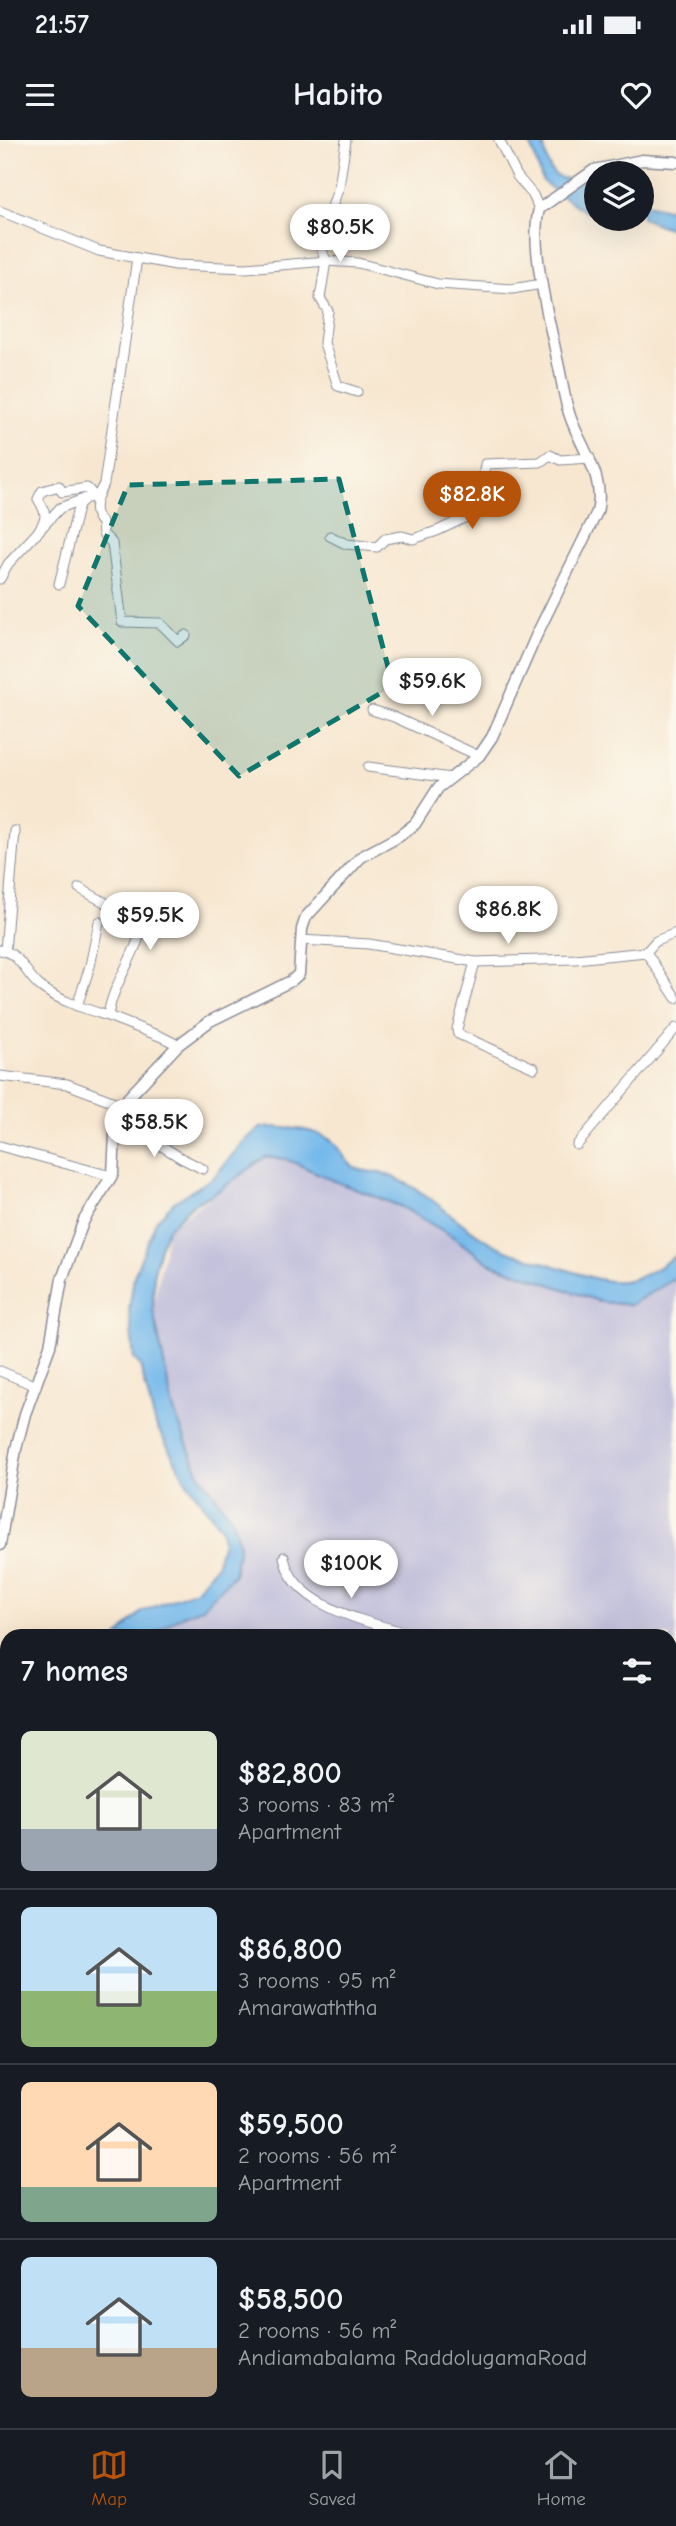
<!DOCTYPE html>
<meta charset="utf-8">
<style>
:root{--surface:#171b24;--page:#20242c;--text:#f1f3f6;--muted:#9ea1a6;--line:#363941;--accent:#b45309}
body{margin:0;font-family:"Comic Neue",sans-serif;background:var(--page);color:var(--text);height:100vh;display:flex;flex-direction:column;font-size:26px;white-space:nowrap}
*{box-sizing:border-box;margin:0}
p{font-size:23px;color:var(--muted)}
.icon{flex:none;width:38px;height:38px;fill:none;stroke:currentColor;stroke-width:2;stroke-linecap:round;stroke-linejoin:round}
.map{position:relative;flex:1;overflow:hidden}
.sheet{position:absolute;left:0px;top:1489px;width:677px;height:800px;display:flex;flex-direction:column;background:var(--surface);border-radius:21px 21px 0 0;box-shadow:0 7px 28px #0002}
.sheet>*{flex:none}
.buttons{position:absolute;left:584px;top:21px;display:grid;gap:14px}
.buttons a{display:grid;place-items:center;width:70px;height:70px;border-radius:50%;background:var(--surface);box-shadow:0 7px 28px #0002;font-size:35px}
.price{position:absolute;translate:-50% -60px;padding:0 16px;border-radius:24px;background:#fff;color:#222;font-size:23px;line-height:46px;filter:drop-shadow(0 2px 4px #0008)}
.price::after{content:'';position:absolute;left:50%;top:42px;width:21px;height:16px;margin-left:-10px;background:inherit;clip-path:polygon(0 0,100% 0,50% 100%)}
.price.active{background:var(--accent);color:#fff}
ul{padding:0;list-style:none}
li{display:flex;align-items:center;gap:21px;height:175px;padding:0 21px}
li+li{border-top:2px solid var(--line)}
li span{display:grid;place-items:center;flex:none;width:196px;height:140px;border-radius:10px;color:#555}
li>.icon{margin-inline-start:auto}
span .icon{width:84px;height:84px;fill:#fffc;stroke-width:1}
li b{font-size:30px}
h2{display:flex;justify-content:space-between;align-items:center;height:84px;padding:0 21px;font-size:30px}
.status{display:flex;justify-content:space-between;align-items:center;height:49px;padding:0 35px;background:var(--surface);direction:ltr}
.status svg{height:19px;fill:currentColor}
header{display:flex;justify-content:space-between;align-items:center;height:91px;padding:0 21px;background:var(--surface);font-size:32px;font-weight:600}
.tab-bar{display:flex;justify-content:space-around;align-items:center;height:98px;border-top:2px solid var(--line);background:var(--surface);font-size:19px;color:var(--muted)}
.tab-bar a{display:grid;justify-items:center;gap:4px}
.tab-bar .active{color:var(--accent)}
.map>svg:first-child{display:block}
.industrial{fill:#c3c1db}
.green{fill:#add078;stroke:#64806b;stroke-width:2}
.forest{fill:#8ab268;stroke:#527063;stroke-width:2}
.water{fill:#76b9eb;stroke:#4874a4;stroke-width:2}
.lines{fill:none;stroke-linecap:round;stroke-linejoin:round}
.minor-casing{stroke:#898b97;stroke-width:11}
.tertiary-casing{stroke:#898b97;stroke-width:13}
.primary-casing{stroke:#898b97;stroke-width:17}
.minor{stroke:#fff;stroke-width:9}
.tertiary{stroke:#fff;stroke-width:10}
.primary{stroke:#fff;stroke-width:14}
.marked{fill:#0f766e;fill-opacity:0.2;stroke:#0f766e;stroke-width:5;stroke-dasharray:14 9;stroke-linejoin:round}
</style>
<div class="status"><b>21:57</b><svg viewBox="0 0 49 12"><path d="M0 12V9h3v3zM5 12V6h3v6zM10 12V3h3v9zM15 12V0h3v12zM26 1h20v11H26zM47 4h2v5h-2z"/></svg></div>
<header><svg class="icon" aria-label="menu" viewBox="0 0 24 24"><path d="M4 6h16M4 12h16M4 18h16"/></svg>Habito<svg class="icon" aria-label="heart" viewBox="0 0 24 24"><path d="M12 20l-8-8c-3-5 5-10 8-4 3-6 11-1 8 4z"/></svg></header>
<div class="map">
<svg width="676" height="2288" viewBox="0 0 676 2288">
<rect width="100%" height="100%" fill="#fbf7ec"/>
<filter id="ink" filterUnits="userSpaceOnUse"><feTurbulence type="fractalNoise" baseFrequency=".0143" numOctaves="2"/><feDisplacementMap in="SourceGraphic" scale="14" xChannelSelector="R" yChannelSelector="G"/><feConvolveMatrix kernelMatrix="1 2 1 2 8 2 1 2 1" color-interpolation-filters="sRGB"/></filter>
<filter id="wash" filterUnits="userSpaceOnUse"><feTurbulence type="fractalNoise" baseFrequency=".00686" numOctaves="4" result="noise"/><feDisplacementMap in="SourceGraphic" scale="28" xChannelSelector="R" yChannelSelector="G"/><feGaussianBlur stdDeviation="1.57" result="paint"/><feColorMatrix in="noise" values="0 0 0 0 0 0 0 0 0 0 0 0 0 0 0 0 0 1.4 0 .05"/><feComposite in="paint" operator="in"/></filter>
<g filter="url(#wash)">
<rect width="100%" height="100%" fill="#f7e7d0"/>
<!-- industrial -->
<polygon class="industrial" points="266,1016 329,1022 525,1137 630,1165 676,1127 676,1504 670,1508 670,1496 150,1496 221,1449 232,1379 198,1332 173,1268 153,1170 168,1088"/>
<!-- green -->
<polygon class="green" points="676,1834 676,1980 670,1984 670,1838"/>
<!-- forest -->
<polygon class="forest" points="676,1998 676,2288 328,2288 329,2282 670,2282 670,2001"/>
<!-- water -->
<g class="water">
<path d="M529 0H543C550 53 562 31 597 46V72H585L543 42Z"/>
<polygon points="642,63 676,71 676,91 642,78"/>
<path d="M262 987C285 988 316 987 334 1003 342 1011 345 1022 354 1027 362 1032 371 1031 380 1033 393 1036 407 1043 419 1051 441 1065 460 1084 483 1098 504 1112 528 1117 552 1125 609 1143 624 1154 676 1115V1138L630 1165 601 1162 489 1123 452 1096 400 1066 337 1042 286 1019 265 1017 220 1050 192 1065 168 1088 160 1107 154 1132 153 1170 173 1268 198 1332 232 1379 239 1405 234 1435 202 1468 183 1475 150 1496H118L141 1472 196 1450 216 1426 223 1401 220 1387 186 1341 155 1283 140 1225 134 1219 129 1170 134 1136 156 1081 174 1062 214 1037 244 1001Z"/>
</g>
</g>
<g filter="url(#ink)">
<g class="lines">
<!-- minor casing -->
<g class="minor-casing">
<g id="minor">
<polyline points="346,0 339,47 322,94 321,107 326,121 320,158 328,171 324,203 338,246 357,252"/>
<polyline points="499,0 517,36 533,55 539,69"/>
<polyline points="0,71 99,111 176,125 246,128 326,121 358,123 438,144 512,149 542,144"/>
<path d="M137 118 104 344C96 357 90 372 102 383L103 394 112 403 122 482 160 483 178 501 186 495"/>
<path d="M36 395C46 378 49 377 38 359L42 351 59 346 62 352 87 348 95 357 86 358 79 364 59 444"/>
<polyline points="330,396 346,404 377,407 385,399 402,396 413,399 437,391 479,371 485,324 540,322 550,315 560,320 590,318"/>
<polyline points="0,439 8,424 60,368 84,359"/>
<polyline points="372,570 394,577 479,616"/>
<polyline points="368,627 451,638"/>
<path d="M79 748 113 767 144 774C141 811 113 840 108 876L162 897 178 905"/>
<polyline points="301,800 369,804 475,822 575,819 646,812 676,858"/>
<path d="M0 810C21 813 25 835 41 847 59 861 86 869 108 876"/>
<polyline points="5,811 15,691"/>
<polyline points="646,812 656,801 676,793"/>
<polyline points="475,822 457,889 458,894 534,928"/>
<polyline points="77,866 90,826 99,782"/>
<polyline points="0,936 67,944 125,966"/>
<polyline points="120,980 181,1018 203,1029"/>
<polyline points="577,1005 676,888"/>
<polyline points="0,1006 111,1036"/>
<polyline points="0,1231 36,1246"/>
<path d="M284 1417C293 1469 374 1483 417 1496"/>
<polyline points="670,1993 676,1989"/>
</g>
</g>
<!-- tertiary casing -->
<g class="tertiary-casing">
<path id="tertiary" d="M0 1405 16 1309 25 1274 50 1206 62 1139 84 1080 113 1034 115 994 128 958 178 905 210 881 291 841 299 834 302 789 306 777 361 717 398 697 415 684 438 648 479 616 492 597 537 494 597 372C606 336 581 309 570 276 564 259 562 240 558 223 550 183 529 107 539 69L594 30 642 20 676 22"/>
</g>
<!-- primary casing -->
<g class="primary-casing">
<g id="primary">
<polyline points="670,1823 676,1820"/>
<polyline points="305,2288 307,2282"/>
</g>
</g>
<!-- minor -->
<use href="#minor" class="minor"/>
<!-- tertiary -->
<use href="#tertiary" class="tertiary"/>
<!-- primary -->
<use href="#primary" class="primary"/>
</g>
</g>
<!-- marked area -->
<path class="marked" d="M339 339 393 546 239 636 78 466 128 345Z"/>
</svg>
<div class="buttons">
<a><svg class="icon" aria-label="layers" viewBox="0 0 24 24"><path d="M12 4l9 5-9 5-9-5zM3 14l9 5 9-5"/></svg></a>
</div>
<b class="price" style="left:340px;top:124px">$80.5K</b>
<b class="price active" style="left:472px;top:391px">$82.8K</b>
<b class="price" style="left:432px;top:578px">$59.6K</b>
<b class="price" style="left:508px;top:806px">$86.8K</b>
<b class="price" style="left:150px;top:812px">$59.5K</b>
<b class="price" style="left:154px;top:1019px">$58.5K</b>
<b class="price" style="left:351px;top:1460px">$100K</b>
<section class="sheet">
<h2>7 homes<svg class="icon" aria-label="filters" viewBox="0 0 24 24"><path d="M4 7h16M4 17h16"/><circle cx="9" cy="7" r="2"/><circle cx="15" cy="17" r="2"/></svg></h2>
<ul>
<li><span style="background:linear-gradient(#dfe7d0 70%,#9aa5b1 0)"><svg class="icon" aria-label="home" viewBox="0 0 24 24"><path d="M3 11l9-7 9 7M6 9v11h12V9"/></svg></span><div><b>$82,800</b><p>3 rooms · 83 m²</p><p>Apartment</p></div></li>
<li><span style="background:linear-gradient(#bfe0f5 60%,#8fb573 0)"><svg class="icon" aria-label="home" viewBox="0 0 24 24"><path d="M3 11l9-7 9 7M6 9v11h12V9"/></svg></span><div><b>$86,800</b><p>3 rooms · 95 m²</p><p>Amarawaththa</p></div></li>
<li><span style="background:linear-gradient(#ffd9b3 75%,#7fa58c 0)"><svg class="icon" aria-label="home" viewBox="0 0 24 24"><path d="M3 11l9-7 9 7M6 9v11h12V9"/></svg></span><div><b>$59,500</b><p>2 rooms · 56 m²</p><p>Apartment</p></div></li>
<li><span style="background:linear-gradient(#bfe0f5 65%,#b9a48a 0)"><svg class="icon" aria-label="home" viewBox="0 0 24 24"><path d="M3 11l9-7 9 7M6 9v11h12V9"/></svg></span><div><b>$58,500</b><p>2 rooms · 56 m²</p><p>Andiamabalama RaddolugamaRoad</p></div></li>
</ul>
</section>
</div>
<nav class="tab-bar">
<a class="active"><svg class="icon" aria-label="map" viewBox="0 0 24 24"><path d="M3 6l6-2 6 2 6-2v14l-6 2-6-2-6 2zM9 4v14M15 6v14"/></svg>Map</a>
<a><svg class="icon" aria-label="saved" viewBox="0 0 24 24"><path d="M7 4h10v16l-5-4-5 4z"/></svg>Saved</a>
<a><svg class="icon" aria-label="home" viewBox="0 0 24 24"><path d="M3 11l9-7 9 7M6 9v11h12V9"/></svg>Home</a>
</nav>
